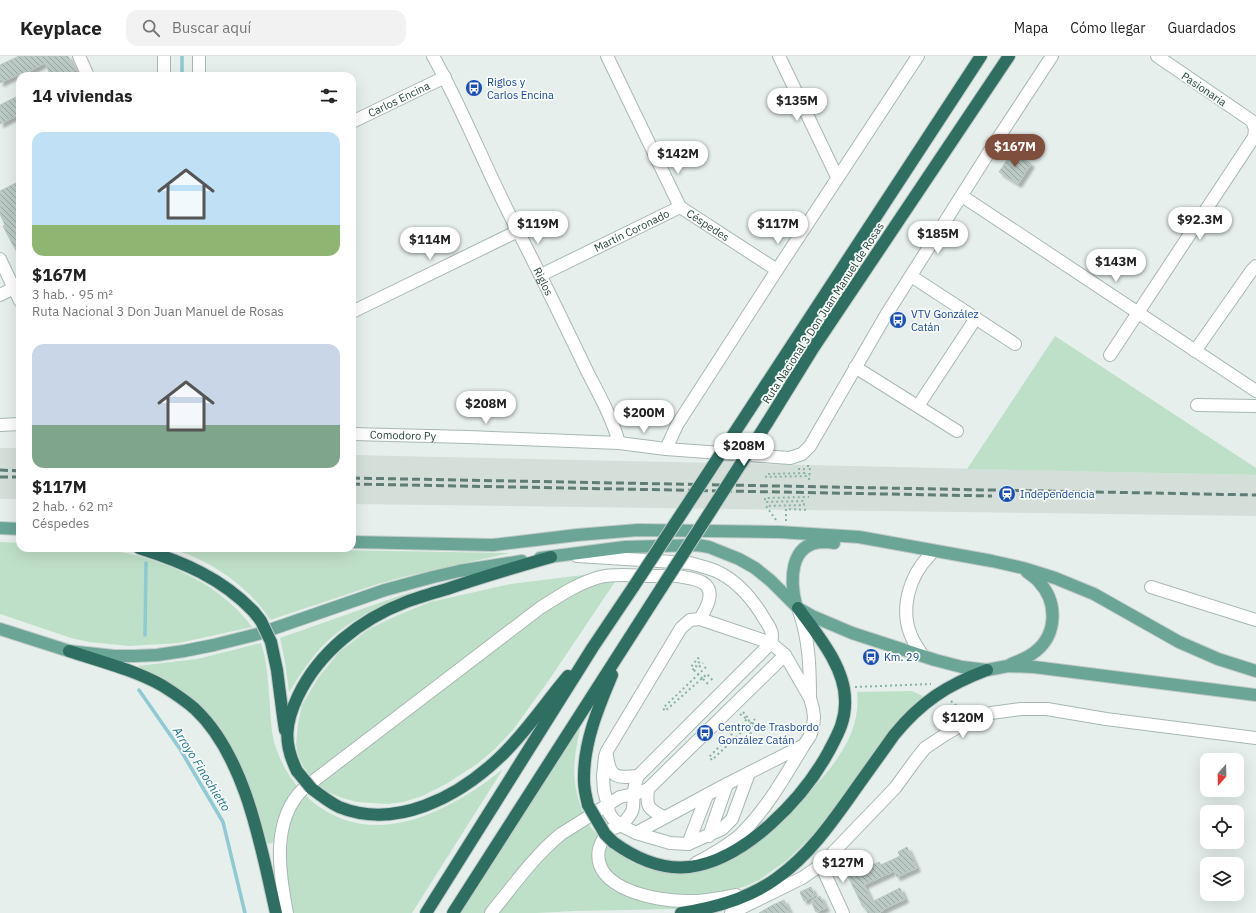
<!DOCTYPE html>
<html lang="es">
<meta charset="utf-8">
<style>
:root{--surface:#fff;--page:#f2f2f2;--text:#222;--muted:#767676;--line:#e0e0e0;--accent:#804e3d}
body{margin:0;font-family:"IBM Plex Sans",sans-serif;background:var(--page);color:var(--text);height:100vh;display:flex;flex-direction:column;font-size:15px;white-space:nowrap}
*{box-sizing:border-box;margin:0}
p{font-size:13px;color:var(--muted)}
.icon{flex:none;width:22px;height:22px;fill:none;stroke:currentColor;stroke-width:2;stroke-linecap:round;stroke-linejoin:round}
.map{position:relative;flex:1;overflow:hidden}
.details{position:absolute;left:16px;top:16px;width:340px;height:480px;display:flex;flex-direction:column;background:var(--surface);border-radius:12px;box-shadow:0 4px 16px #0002}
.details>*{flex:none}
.needle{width:26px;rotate:200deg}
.fabs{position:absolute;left:1200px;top:697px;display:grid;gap:8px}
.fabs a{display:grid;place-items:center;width:44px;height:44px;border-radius:8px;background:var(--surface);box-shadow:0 4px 16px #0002;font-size:20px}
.price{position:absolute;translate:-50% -34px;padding:0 9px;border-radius:14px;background:#fff;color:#222;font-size:13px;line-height:26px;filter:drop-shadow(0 1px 2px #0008)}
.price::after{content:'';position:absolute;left:50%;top:24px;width:12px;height:9px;margin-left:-6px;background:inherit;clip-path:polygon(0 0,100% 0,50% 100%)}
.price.selected{background:var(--accent);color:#fff}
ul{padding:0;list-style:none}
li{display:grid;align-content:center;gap:8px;height:212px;padding:0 16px}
li span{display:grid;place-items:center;height:124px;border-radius:12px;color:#555}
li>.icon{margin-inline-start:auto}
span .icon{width:72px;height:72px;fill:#fffc;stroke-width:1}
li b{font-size:17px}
h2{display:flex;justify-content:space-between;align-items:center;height:48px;padding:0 16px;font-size:17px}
header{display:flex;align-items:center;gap:24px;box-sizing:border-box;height:56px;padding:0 20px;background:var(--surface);border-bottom:1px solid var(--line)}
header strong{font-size:19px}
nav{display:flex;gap:22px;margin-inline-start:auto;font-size:14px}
.search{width:280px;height:36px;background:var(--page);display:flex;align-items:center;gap:10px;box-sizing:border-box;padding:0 14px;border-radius:12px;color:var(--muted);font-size:15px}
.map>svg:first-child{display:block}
.built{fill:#d4dfda}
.grass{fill:#bfe0c8}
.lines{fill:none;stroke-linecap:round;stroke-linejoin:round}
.stream{stroke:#8ec9d4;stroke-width:3.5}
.building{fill:url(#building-back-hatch);stroke:#b8c9c2;filter:url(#shadow)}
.minor-casing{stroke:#a8b8b2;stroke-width:14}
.major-casing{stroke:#c2cac8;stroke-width:14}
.highway-casing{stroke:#c2cac8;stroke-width:14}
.path{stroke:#86b3a5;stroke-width:2;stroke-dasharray:2 3;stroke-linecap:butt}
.minor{stroke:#fff;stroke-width:12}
.major{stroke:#6aa596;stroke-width:12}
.highway{stroke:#2f6f62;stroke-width:12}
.rail{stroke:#5f7d75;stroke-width:3;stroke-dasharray:8 4;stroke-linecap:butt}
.highway-bridge-casing{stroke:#c2cac8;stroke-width:14;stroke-linecap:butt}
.path-bridge{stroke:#86b3a5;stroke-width:2;stroke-dasharray:2 3;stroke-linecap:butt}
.highway-bridge{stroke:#2f6f62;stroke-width:12}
.labels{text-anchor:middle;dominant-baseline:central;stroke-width:3.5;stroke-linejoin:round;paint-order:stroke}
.transit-label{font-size:11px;fill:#164399;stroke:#f7fbf9;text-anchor:start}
.street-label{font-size:11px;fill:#24423a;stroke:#f7fbf9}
.water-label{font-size:12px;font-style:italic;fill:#1c6f80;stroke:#f7fbf9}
</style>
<header>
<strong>Keyplace</strong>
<div class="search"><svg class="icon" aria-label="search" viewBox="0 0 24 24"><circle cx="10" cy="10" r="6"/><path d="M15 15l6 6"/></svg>Buscar aquí</div>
<nav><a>Mapa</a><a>Cómo llegar</a><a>Guardados</a></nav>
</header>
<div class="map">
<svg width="1256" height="857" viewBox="0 0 1256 857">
<defs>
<pattern id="building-back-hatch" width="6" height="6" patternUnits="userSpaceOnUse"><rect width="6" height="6" fill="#bbcac4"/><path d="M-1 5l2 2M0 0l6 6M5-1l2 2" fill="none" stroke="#98a6a0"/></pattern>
<filter id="shadow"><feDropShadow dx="3.5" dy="3.5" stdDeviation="1" flood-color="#0004"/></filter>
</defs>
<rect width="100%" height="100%" fill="#e6efeb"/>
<!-- built -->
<g class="built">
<rect x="0" y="392" width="20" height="51"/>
<polygon points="352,399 1256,419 1256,460 352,448"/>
</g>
<!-- grass -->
<g class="grass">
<polygon points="1055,280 1256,412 1256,419 967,413"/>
<path d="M0 486 20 487V492C37 492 55 492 72 492 80 492 88 491 96 492 154 499 217 523 252 571L179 587 129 590 89 586 71 582 0 558Z"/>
<path d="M169 492H211L510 497 403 521 378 528 270 564C253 536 222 513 192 500 185 497 177 495 169 492Z"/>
<polygon points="623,514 549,624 513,674 495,693 477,708 446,728 422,740 404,746 387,748 357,746 342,742 328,736 316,727 303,710 298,699 296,688 298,668 302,649 318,622 339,596 369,573 398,559 430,546 466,538 510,528"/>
<path d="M416 534C381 549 343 566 317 596 307 608 298 622 289 636L285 606 280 582Z"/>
<path d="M261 587C268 607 268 628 270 650 271 663 271 676 275 689 282 711 295 731 313 746 375 796 450 755 503 713L412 857H292L287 832 284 784 268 788 245 718 228 686 216 669 178 633 138 610 197 603Z"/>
<path d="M912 635 923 640 900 663 829 761 810 782 786 805 759 824 746 830 676 853 574 855 537 857H461L582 663C578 684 572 706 575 727 577 742 582 757 590 770 593 775 599 779 603 783 624 805 644 816 675 816 698 806 720 797 742 787 752 782 764 779 773 773 783 767 795 752 803 743 831 713 862 680 857 636Z"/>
</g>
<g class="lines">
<!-- stream -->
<g class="stream">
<polyline points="182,20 182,0"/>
<polyline points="145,579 146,507"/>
<polyline points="139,634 180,693 223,766 245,857"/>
</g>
</g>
<!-- building -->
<g class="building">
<polygon points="19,0 68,0 75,14 61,20 51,20 45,7 26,17 25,16 17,20 17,19 0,27 0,9"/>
<polygon points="16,41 20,50 20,58 0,68 0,49"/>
<polygon points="1013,95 1031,108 1018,128 999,116"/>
<polygon points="16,127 20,134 20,156 14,159 20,172 20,202 3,170 5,169 0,158 0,135"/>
<polygon points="907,791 917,812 897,821 894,815 864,829 872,846 900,832 905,843 884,853 884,854 878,857 868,857 865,851 863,851 846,816 864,807 866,812 879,806 881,809 900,800 898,796"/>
<polygon points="811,831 815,840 804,845 800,836"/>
<polygon points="820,840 826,852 816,856 811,845"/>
<polygon points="784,844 790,857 759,857 773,849"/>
</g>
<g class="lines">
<!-- minor casing -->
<g class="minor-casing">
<g id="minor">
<polyline points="79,0 88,20"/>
<polyline points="164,0 164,20"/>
<polyline points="199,0 199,20"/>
<path id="s1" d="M433 0C465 57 488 119 519 177 542 222 564 267 586 313 598 337 612 361 619 387"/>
<path id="s2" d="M607 0 680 151 777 214"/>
<polyline points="779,0 837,121"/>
<path id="s3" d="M352 66 445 21"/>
<polyline points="962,140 1256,335"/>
<polyline points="0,203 20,245"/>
<path id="s4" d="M541 219 680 151"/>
<polyline points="911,220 1015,288"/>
<polyline points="0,239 20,229"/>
<polyline points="352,256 518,175"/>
<polyline points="1195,295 1252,214 1256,210"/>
<polyline points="1110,299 1254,81 1255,73 1252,65 1157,0"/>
<polyline points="855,311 957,375"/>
<polyline points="1197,349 1256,350"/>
<polyline points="918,350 976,262"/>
<polyline points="0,369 20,368"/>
<path id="s5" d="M352 378 468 381 619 387 666 393 790 402 802 398 810 390 886 259 991 93 1052 0"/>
<polyline points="666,393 677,369 777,214 918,0"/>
<path d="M577 500 690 507C700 510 711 512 720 517 739 527 754 545 765 564 767 567 770 571 771 575 773 579 772 583 771 587L638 720C636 725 634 732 634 737 632 750 636 752 627 763 621 771 620 769 612 773 606 776 601 786 599 793 591 833 657 845 685 845 702 846 720 842 736 839"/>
<polyline points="1151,531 1256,564"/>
<path d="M799 555C809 583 810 611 810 641"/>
<path d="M923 600C919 594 915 588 912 582 899 554 909 520 930 499"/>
<path d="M607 700C610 723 618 722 638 720"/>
<path d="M648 733C646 751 648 753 664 761"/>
<polyline points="636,777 670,787 688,788 722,773 732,763 749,717"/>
<polyline points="709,780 727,728"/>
<polyline points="688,788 707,739"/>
<path d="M696 807C711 799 727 790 740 779 767 753 785 720 804 689L810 680 813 671 814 661 813 653 810 642 785 599 771 587 700 563 690 564 681 572 607 695 605 701 603 720 604 735 608 749 609 757 613 763 622 770 636 777 727 728 804 689"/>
<polyline points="821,809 843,857"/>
<path d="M287 857C279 816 271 765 303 733L540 552C559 540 578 527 600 521 617 517 635 520 652 520 662 520 673 519 683 521 690 522 701 524 706 529 715 539 705 554 700 563"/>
<path d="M491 857C513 830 534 800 561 778L620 741 638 737 648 733 785 599"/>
<polyline points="731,857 802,822 821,809 895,732 914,706 925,692 946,678 971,664 991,657 1021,653 1047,653 1106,663 1256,682"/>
</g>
</g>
<!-- major casing -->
<g class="major-casing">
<g id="major">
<polyline points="0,472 20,473"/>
<polyline points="352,486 493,489 577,479 638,474 779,476 859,481 992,505 1023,512 1055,522 1094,538 1179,586 1218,603 1256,615"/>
<polyline points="540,502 625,491 697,489 709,491 739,503 755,512 771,525 798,552 812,560 852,577 935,604 962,611 987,614 1008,610 1034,611 1256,639"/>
<path d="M796 549C790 525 789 488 822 486 826 486 830 486 834 487"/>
<polyline points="0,573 69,595 114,600 135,600 157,599 184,595 214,589 258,578 385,534 433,521 459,515 522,505"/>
<path d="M1011 608C1019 605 1029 601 1036 595 1057 578 1058 546 1039 526 1036 522 1031 519 1027 516"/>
</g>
</g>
<!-- highway casing -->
<g class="highway-casing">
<g id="highway">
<polyline points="748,356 981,0"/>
<polyline points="767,367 812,294 1009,0"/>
<path d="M139 492C183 506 222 522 254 556"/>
<polyline points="271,586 277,614 283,661 285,674"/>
<path d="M69 595C99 605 135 614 163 630 174 637 185 644 195 653 246 701 261 791 276 857"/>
<path d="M297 715C283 687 285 667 298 640 319 596 361 563 406 546 419 541 433 537 447 533 481 521 516 511 551 501"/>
<path d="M311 732C320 739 329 746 339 751 396 774 458 741 499 702 525 678 545 647 568 620"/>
<path d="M588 749C586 741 584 733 584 725 583 688 598 652 612 619"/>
<path d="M613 786C635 802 661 814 689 811 745 804 803 743 829 695 838 678 846 664 845 644 845 611 817 578 798 552"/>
<polyline points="426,857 593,591 634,530"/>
<polyline points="453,857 662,531"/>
<path d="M681 857C714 852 750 842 777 822 808 800 830 769 852 738 866 718 880 699 894 679 921 646 947 629 987 614"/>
</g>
</g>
<!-- path -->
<g class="path">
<polyline points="807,410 810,410 809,425"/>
<polyline points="798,413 804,413 805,417 767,418 766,421 810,420"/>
<polyline points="776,464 766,450 804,449 804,445 765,446 765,442 809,441"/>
<polyline points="786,465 786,453 809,454"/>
<polyline points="706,611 663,652 665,655 707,618 714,626"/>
<polyline points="694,614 691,611 698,602 700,605 696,610 698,612 703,607"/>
<polyline points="703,623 710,630"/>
<polyline points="855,631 931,628"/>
<polyline points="951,645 962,655"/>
<polyline points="743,656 748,662 709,701 712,704 755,663"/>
<polyline points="740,658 755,669 748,675 751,677 760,667"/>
</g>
<!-- minor -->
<use href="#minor" class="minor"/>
<!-- major -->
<use href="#major" class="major"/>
<!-- highway -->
<use href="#highway" class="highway"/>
<!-- rail -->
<g class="rail">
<polyline points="0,414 20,415"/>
<polyline points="0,421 20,421"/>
<polyline points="352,422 1256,439"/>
<polyline points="352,428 992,440"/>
</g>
<!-- highway-bridge casing -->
<g class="highway-bridge-casing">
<g id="highway-bridge">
<polyline points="634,530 748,356"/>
<polyline points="662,531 767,367"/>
<polyline points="254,556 261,565 271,586"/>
<polyline points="297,715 311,732"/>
<polyline points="588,749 605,778 613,786"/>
</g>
</g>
<!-- path-bridge -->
<polyline class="path-bridge" points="694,614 703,623"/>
<!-- highway-bridge -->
<use href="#highway-bridge" class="highway-bridge"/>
</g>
<!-- icons -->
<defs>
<g id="bus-disc" transform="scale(0.9)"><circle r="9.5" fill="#1a4fb4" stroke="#f7fbf9"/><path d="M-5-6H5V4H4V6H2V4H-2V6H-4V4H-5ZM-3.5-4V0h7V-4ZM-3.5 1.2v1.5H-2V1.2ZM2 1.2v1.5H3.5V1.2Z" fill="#fff"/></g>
<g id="station-disc" transform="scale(0.9)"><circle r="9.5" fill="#1a4fb4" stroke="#f7fbf9"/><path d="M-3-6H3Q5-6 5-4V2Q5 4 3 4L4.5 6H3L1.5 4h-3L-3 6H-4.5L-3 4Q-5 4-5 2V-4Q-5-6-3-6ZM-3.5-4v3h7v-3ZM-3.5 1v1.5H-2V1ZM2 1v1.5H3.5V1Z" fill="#fff"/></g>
</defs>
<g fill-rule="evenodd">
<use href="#bus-disc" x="474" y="32"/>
<use href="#bus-disc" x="898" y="264"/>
<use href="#station-disc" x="1007" y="438"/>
<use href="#bus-disc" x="871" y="601"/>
<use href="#bus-disc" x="705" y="677"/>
</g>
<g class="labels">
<!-- transit labels -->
<g class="transit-label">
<text x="487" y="26">Riglos y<tspan x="487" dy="13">Carlos Encina</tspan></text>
<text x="911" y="258">VTV González<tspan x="911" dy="13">Catán</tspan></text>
<text x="1020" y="438">Independencia</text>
<text x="884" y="601">Km. 29</text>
<text x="718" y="671">Centro de Trasbordo<tspan x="718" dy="13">González Catán</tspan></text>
</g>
<!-- street labels -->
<g class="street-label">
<text transform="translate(1204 33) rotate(34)">Pasionaria</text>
<text stroke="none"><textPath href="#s3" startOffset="52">Carlos Encina</textPath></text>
<text stroke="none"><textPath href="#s2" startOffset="201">Céspedes</textPath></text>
<text stroke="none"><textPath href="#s4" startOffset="101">Martín Coronado</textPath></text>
<text stroke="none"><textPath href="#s1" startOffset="251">Riglos</textPath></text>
<text transform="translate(823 257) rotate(-57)">Ruta Nacional 3 Don Juan Manuel de Rosas</text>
<text stroke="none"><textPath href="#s5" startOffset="51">Comodoro Py</textPath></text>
</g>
<!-- water labels -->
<g class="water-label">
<text transform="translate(202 713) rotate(58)">Arroyo Finochietto</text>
</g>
</g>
</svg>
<div class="fabs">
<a><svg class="needle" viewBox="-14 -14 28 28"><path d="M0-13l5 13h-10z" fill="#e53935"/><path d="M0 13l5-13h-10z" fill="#767676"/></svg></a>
<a><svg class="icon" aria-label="locate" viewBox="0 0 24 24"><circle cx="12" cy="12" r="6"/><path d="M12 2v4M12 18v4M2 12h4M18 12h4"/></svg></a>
<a><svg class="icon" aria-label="layers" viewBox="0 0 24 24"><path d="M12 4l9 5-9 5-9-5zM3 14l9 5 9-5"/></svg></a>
</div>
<b class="price" style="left:797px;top:66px">$135M</b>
<b class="price selected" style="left:1015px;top:112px">$167M</b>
<b class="price" style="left:678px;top:119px">$142M</b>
<b class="price" style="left:1200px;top:185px">$92.3M</b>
<b class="price" style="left:538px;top:189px">$119M</b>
<b class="price" style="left:778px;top:189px">$117M</b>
<b class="price" style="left:938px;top:199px">$185M</b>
<b class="price" style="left:430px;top:205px">$114M</b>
<b class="price" style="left:1116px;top:227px">$143M</b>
<b class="price" style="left:486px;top:369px">$208M</b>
<b class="price" style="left:644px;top:378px">$200M</b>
<b class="price" style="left:744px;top:411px">$208M</b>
<b class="price" style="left:963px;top:683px">$120M</b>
<b class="price" style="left:843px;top:828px">$127M</b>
<section class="details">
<h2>14 viviendas<svg class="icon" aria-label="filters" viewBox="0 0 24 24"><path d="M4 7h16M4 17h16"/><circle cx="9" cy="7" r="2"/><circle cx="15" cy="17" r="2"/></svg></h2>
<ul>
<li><span style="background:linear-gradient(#bfe0f5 75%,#8fb573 0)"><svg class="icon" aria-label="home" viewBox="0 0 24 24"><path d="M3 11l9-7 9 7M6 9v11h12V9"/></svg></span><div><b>$167M</b><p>3 hab. · 95 m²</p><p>Ruta Nacional 3 Don Juan Manuel de Rosas</p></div></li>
<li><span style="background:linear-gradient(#c9d6e8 65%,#7fa58c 0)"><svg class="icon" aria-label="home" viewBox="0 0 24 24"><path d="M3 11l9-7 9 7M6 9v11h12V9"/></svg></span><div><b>$117M</b><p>2 hab. · 62 m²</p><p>Céspedes</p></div></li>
</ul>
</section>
</div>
